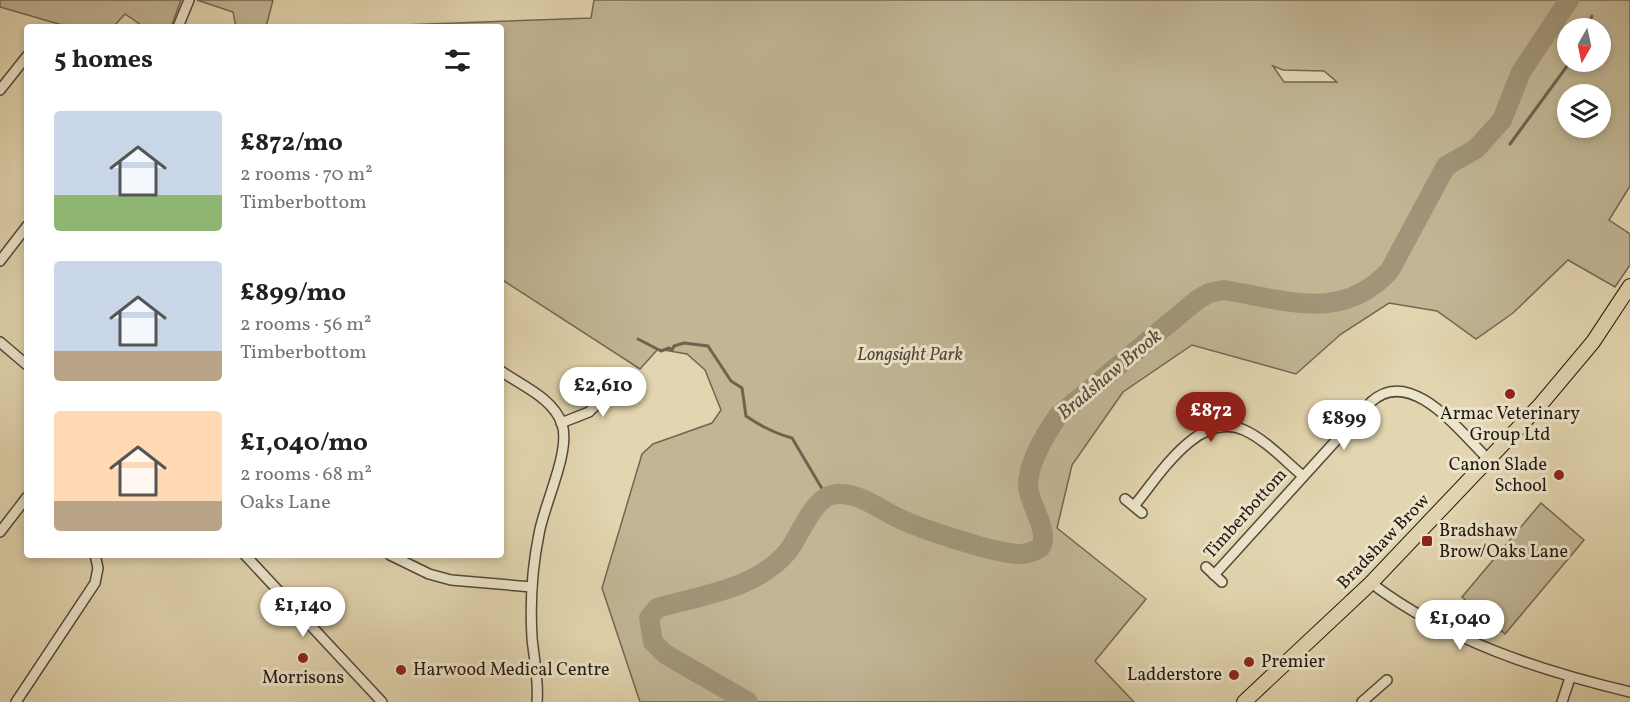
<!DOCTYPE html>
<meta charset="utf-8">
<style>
:root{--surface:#fff;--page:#f6f6f6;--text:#202124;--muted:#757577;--accent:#8f2418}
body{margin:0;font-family:Vollkorn,serif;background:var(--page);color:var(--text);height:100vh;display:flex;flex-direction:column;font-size:22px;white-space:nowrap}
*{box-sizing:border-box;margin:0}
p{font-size:20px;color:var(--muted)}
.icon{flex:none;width:33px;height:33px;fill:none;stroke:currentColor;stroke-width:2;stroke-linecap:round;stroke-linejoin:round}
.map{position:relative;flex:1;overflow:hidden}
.drawer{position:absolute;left:24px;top:24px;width:480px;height:534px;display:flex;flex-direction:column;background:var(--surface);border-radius:6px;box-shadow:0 3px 9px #0003}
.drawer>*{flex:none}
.needle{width:39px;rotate:189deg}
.buttons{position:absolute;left:1557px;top:18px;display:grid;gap:12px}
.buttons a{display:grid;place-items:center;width:54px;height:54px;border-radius:50%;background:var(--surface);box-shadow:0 3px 9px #0003;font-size:30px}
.price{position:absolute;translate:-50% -51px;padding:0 14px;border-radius:21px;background:#fff;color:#222;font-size:20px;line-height:39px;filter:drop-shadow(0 2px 3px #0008)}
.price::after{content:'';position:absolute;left:50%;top:36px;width:18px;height:14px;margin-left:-9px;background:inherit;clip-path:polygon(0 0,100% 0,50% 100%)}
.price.on{background:var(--accent);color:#fff}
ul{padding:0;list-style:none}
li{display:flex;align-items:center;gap:18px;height:150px;padding:0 30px}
li span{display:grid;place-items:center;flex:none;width:168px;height:120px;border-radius:6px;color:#555}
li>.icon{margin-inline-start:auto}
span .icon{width:72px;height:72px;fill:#fffc;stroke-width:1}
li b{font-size:26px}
h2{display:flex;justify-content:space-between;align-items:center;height:72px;padding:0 30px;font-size:26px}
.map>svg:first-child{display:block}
.green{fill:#c1b594;stroke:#726752;stroke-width:1.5;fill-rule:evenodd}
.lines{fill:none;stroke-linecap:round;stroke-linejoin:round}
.stream{stroke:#6e634f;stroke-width:3}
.river{stroke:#a19579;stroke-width:20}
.street-casing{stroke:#524838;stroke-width:12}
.primary-casing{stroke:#221911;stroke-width:16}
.street{stroke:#ece4cb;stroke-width:9}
.primary{stroke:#e2d5af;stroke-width:14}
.poi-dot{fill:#8f2418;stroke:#ece4cb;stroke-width:2}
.labels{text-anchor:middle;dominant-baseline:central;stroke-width:6;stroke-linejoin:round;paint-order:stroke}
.park-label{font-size:18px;font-style:italic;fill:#524838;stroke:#ece4cb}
.poi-label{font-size:18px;fill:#221911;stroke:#ece4cb;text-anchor:start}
.street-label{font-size:18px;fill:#221911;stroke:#ece4cb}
.water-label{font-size:20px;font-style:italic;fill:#554b3b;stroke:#ece4cb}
</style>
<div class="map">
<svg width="1630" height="702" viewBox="0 0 1630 702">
<rect width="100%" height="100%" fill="#e2d5af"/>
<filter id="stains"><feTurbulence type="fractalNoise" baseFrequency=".00333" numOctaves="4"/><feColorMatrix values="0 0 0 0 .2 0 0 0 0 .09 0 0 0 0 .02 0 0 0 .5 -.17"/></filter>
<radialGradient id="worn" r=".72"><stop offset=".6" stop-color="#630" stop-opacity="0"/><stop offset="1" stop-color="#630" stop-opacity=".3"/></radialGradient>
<!-- green -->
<g class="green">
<polygon points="0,0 181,0 171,27 144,27 125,14 113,27 69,27 0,7"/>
<polygon points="197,0 273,0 266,27 236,27 233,12"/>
<path d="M594 0H1630V186L1609 220 1630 234V265L1615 287 1568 260 1513 313 1476 339 1437 311 1389 303 1341 334 1296 374 1192 345 1123 392 1072 465 1057 528 1146 599 1095 661 1134 702H640L602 588 642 454 653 444 712 423 721 410 705 370 687 354 658 349 640 369 501 279V27H348L591 18ZM1568 28H1600V62H1568ZM1273 66 1283 70 1324 71 1337 82H1284ZM1568 94H1600V128H1568Z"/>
<polygon points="1541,503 1584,540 1505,634 1462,597"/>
</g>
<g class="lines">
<!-- stream -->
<g class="stream">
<polyline points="1586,28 1592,16"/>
<polyline points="1510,144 1570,62"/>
<path d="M638 339 661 351 669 348 672 350 674 346 684 343 708 346 731 381 742 388 746 416C759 425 777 434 792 438L827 497"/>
</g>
<!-- river -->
<path class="river" d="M748 702 665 654 653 642 649 618 657 608C702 595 757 589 788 551 801 535 813 495 837 494 859 493 878 508 896 517 918 528 996 554 1019 554 1026 554 1033 552 1040 548 1051 532 1029 505 1028 486 1028 462 1045 435 1058 416L1197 300 1209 293 1224 290C1285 300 1343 323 1390 270L1446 166 1476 149 1502 120 1521 72 1569 0"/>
<!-- street casing -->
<g class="street-casing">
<g id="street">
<polyline points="178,27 189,0"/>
<polyline points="0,90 27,56"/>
<polyline points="0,261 27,226"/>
<polyline points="0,342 27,365"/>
<path d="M501 371C522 386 553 398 562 424 571 451 544 504 539 534 532 568 530 604 532 638 534 659 539 681 537 702"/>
<polyline points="561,423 589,412 621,380"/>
<polyline points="1125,499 1142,513"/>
<path d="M1134 506C1159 476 1198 410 1244 430 1266 440 1285 461 1303 476"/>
<polyline points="0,532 27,497"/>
<polyline points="245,555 382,702"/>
<polyline points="390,555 429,574 451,580 532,587"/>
<polyline points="1206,567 1222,582"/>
<path d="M1214 575 1371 402C1411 365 1461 433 1488 459"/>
<path d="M1371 583C1448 641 1538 670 1630 692"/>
<polyline points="16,702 95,583 98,568 95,555"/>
<polyline points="1362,702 1387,680"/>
<polyline points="1562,702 1570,678"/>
</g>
</g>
<!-- primary casing -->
<g class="primary-casing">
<polyline id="primary" points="1244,702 1371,583 1541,404 1593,342 1630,286"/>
</g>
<!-- street -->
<use href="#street" class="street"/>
<!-- primary -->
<use href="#primary" class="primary"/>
</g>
<!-- markers -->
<g class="poi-dot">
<circle cx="1510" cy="394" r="6"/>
<circle cx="1559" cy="475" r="6"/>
<rect x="1421" y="535" width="12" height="12" rx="3"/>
<circle cx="303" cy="658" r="6"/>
<circle cx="1249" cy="662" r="6"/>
<circle cx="401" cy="670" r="6"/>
<circle cx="1234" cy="675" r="6"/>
</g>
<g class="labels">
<!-- park labels -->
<g class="park-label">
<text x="910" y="355">Longsight Park</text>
</g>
<!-- poi labels -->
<g class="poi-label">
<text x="1510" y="414" text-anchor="middle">Armac Veterinary<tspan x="1510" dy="21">Group Ltd</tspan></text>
<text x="1547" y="465" text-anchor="end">Canon Slade<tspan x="1547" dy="21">School</tspan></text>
<text x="1439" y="531">Bradshaw<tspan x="1439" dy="21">Brow/Oaks Lane</tspan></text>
<text x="1261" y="662">Premier</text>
<text x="413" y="670">Harwood Medical Centre</text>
<text x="1222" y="675" text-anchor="end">Ladderstore</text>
<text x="303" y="678" text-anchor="middle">Morrisons</text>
</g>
<!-- street labels -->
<g class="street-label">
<text transform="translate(1246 514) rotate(-48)">Timberbottom</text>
<text transform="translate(1384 542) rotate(-46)">Bradshaw Brow</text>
</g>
<!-- water labels -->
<g class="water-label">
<text transform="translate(1110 375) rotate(-40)">Bradshaw Brook</text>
</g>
</g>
<rect width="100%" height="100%" filter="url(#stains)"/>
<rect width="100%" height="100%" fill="url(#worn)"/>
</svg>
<div class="buttons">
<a><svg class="needle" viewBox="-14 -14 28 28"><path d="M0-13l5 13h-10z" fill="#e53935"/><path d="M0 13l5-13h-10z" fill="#757577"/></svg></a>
<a><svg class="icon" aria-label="layers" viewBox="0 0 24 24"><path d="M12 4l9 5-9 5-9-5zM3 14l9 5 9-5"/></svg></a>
</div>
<b class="price" style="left:603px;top:418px">£2,610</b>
<b class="price on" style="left:1211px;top:443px">£872</b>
<b class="price" style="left:1344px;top:451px">£899</b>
<b class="price" style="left:303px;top:638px">£1,140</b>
<b class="price" style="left:1460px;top:651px">£1,040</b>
<section class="drawer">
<h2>5 homes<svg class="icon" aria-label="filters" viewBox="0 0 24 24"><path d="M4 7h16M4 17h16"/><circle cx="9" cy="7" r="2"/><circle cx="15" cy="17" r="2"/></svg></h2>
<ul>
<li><span style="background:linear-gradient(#c9d6e8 70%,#8fb573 0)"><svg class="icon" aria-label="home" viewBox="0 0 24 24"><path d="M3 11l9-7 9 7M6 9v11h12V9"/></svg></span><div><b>£872/mo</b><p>2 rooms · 70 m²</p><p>Timberbottom</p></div></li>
<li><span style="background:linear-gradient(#c9d6e8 75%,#b9a48a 0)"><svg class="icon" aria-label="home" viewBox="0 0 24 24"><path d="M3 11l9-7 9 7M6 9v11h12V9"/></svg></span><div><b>£899/mo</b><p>2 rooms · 56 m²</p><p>Timberbottom</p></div></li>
<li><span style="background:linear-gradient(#ffd9b3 75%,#b9a48a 0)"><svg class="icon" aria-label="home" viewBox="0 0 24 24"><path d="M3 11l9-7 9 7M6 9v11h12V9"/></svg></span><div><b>£1,040/mo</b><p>2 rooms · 68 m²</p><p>Oaks Lane</p></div></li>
</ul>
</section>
</div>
